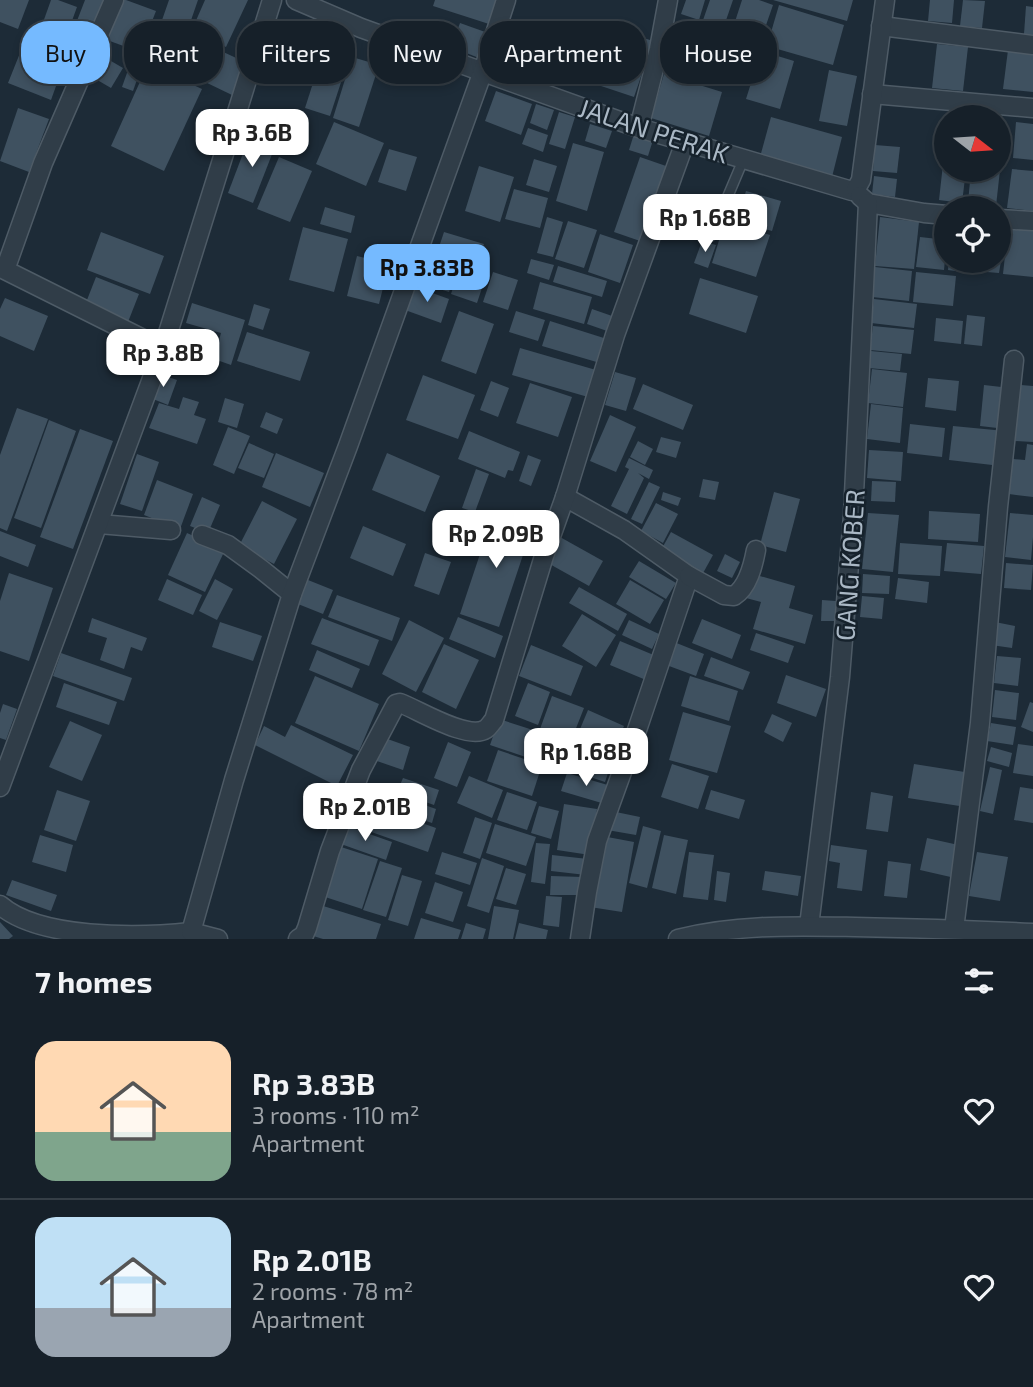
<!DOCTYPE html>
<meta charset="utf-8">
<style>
:root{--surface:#162029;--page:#1f2831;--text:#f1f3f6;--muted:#9ea3a8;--line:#353e46;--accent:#75baff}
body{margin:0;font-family:"Exo 2",sans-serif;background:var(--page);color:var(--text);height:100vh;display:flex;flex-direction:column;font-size:26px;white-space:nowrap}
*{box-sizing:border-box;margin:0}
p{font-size:23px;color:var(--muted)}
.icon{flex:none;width:38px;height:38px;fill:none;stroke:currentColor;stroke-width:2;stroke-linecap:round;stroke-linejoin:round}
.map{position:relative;height:939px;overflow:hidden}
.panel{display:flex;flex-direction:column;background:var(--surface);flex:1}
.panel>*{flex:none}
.banner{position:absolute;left:21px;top:21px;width:992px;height:63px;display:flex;gap:14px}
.needle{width:46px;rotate:107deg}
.tools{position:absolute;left:934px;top:105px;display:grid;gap:14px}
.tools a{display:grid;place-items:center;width:77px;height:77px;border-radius:50%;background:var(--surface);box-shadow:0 4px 10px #0003,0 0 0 2px var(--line);font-size:35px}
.price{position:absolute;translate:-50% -60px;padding:0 16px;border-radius:14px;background:#fff;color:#222;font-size:23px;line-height:46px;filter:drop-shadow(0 2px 4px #0008)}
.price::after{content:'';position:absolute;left:50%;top:42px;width:21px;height:16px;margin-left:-10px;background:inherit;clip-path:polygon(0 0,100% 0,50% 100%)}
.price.on{background:var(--accent);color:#111}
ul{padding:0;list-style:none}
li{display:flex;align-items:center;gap:21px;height:175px;padding:0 35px}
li+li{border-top:2px solid var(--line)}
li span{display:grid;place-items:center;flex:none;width:196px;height:140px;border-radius:21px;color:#555}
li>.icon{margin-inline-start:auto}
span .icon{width:84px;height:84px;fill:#fffc;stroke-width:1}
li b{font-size:30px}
h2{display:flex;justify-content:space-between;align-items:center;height:84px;padding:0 35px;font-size:30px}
.tag{padding:0 24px;border-radius:28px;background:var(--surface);box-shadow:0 4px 10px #0003,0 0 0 2px var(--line);font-size:24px;line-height:63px}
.tag.on{background:var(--accent);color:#111}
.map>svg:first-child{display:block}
.building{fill:#3f5160}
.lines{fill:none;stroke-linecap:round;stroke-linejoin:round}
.service-casing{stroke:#4e5b66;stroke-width:12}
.minor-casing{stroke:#4e5b66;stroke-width:21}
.service{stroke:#303d48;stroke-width:9}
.minor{stroke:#303d48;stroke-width:18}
.labels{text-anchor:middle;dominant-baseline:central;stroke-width:5;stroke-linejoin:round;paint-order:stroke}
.street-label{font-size:26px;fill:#aab8c5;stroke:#16222c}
</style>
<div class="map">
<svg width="1033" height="939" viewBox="0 0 1033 939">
<rect width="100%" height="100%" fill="#1d2b37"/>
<!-- building -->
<g class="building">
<polygon points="0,0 29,0 18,29 0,22"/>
<polygon points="51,0 58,0 77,7 61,51 36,42"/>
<polygon points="85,0 106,0 84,59 65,52"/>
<polygon points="122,0 126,0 156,11 140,52 107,40"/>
<polygon points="169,0 198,0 179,55 153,46"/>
<polygon points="205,0 248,0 226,47 191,32"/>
<polygon points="435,0 496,0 489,24 433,6"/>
<polygon points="686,0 705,0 699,20 681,14"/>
<polygon points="710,0 733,0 723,29 702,23"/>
<polygon points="742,0 759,0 773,5 747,80 719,71"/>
<polygon points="773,0 853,0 847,21"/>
<polygon points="930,0 954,0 952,23 928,21"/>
<polygon points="963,0 985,1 982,28 960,26"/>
<polygon points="779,5 844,25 833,65 767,46"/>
<polygon points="1026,6 1033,7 1033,35 1024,34"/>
<polygon points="460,23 488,33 479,58 451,47"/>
<polygon points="689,24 722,34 708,79 675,68"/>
<polygon points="604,25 653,41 634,97 586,81"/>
<polygon points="281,33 319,45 306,86 268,73"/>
<polygon points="191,37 247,63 232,95 176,68"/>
<polygon points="937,44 968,47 963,91 932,88"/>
<polygon points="22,48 64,64 51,100 8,83"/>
<polygon points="1008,50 1033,52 1033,92 1003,89"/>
<polygon points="761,51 794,61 780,109 746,99"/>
<polygon points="99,54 123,68 111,88 87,74"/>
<polygon points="133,56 144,60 133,91 122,87"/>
<polygon points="352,57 379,65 359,127 333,118"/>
<polygon points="321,58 346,67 330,116 305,108"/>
<polygon points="148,64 202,89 164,171 111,146"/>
<polygon points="829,70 857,76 847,126 819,121"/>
<polygon points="664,74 722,92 709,136 651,118"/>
<polygon points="496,91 532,104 521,135 485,121"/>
<polygon points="536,104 554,110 547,130 530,123"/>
<polygon points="18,108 49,119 29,172 0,161"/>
<polygon points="559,112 575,117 565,149 549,144"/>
<polygon points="771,117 842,137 832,177 760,157"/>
<polygon points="334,122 384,143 366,186 316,164"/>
<polygon points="1016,122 1033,124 1033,160 1013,158"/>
<polygon points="590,124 612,131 606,148 585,141"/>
<polygon points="528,128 548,135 543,152 522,144"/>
<polygon points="634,134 653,140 648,156 629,150"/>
<polygon points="250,135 276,144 253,203 228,193"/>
<polygon points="573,143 604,152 587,211 556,201"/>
<polygon points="875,145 900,147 897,173 873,171"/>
<polygon points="389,149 417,157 406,191 378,182"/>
<polygon points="279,157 312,171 290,222 257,209"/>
<polygon points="640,157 666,166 640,241 614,232"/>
<polygon points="534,159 557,166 549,192 526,185"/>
<polygon points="943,164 947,165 947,170 966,170 962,203 939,200"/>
<polygon points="479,166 514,177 500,222 465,211"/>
<polygon points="1012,169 1033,171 1033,211 1007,208"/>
<polygon points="971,170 1000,170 996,206 968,203"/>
<polygon points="874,176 897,179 895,197 872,194"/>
<polygon points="514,189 548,198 540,228 505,219"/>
<polygon points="746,191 781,201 772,231 737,221"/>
<polygon points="325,207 355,216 351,233 320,224"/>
<polygon points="547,217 563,222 553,257 537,253"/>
<polygon points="880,217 919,222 914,269 875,266"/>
<polygon points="568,221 597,230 584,268 555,259"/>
<polygon points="725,221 770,235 756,277 712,263"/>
<polygon points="303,227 348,239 334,292 289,280"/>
<polygon points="1008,228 1033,231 1033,277 1003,274"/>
<polygon points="101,232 164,256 150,294 87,270"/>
<polygon points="444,232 484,244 478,265 437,253"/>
<polygon points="600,234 633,245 620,283 588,272"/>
<polygon points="920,237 947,240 944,270 916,267"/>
<polygon points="702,241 716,245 708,268 694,263"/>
<polygon points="357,256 389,264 379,304 347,296"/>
<polygon points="531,259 554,265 549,280 527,273"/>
<polygon points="949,261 971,261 970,273 948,270"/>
<polygon points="975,261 1001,261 999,273 974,271"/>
<polygon points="437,266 456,272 449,292 430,286"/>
<polygon points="558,266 607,281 602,297 553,282"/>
<polygon points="875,267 912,271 909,301 872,297"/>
<polygon points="493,272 518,280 508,310 483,302"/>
<polygon points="916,272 956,276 953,306 913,302"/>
<polygon points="458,273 484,282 477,303 451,294"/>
<polygon points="96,277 139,294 128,322 85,305"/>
<polygon points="700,278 758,296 746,333 689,314"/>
<polygon points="540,282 592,297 584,324 533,309"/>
<polygon points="413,286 449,299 441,323 405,310"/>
<polygon points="5,298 48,316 34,351 0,336 0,309"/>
<polygon points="874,299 917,304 914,328 871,323"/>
<polygon points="192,303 245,320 231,365 214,359 221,333 186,323"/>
<polygon points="254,304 270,309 263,330 248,325"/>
<polygon points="592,309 615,317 610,332 587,324"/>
<polygon points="459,311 494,324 476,374 441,361"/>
<polygon points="516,311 545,320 538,341 509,332"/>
<polygon points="967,315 985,317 982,346 964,344"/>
<polygon points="936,318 963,321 961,344 934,341"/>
<polygon points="550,321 607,339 600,363 542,346"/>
<polygon points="873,326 914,330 911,354 870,350"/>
<polygon points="247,332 310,352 300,381 237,361"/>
<polygon points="520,348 596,370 588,397 512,375"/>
<polygon points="871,351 902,354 900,371 869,368"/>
<polygon points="872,369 907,373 903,407 868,403"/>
<polygon points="615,372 636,378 626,411 605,405"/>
<polygon points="157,373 177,380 168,405 148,397"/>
<polygon points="423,375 475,395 458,439 406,420"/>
<polygon points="928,378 959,381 956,411 925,407"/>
<polygon points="491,381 509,388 498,417 480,410"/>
<polygon points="530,383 572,397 558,437 516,423"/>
<polygon points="643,384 693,405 683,430 633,409"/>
<polygon points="984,385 1010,388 1006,429 980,426"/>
<polygon points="1021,385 1033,386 1033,442 1015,441"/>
<polygon points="183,397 199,402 194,415 206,419 197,444 149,428 159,403 179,409"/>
<polygon points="225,398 244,404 237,428 218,422"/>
<polygon points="871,404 903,408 900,443 867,439"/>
<polygon points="17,408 48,419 7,531 0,528 0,455"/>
<polygon points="266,412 283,419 277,434 260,427"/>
<polygon points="610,415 636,427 616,472 590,461"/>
<polygon points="49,420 76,431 41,528 14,518"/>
<polygon points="910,424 945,428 942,457 907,453"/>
<polygon points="953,426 1005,431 1001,466 949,460"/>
<polygon points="228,427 250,436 234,474 213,465"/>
<polygon points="80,429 113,441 73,549 40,537"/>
<polygon points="469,431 520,452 513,471 508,470 505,478 458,459"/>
<polygon points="661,437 681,442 676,458 656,452"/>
<polygon points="638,441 653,449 645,465 630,457"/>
<polygon points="249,443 274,454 264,478 238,468"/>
<polygon points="1027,444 1033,445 1033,497 1009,494 1013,459 1025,460"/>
<polygon points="869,450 903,452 901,481 867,478"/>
<polygon points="276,453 324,473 310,507 262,487"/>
<polygon points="387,453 440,476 425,512 372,490"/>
<polygon points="137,454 159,462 142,511 120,504"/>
<polygon points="528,455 541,460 531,486 519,481"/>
<polygon points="629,458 653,470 649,479 638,473 644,478 627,514 611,506 629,469 625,467"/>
<polygon points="476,469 489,474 475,512 462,508"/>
<polygon points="703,479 719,482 715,500 699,497"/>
<polygon points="157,480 193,494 180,529 144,515"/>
<polygon points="872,481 896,482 895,502 871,501"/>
<polygon points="649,482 660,487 642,524 631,519"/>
<polygon points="663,492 681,498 678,506 661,500"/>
<polygon points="774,492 800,499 786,552 760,545"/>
<polygon points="202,497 220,505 208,533 190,526"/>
<polygon points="262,501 297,519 274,564 239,546"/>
<polygon points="656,503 678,514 663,543 641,531"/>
<polygon points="929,511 980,514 978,542 928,539"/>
<polygon points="494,512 533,525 499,627 460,614"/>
<polygon points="868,513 899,515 893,572 862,569"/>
<polygon points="1010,513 1033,515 1033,537 1031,560 1005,557"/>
<polygon points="363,526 406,544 393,576 350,558"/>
<polygon points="0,531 36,545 28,567 0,556"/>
<polygon points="671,532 713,555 702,575 660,552"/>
<polygon points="187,533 225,550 205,592 168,575"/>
<polygon points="560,537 603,561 589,586 546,562"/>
<polygon points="900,543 942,546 940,576 898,574"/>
<polygon points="947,543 984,546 981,574 944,571"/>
<polygon points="425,553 451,562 439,595 414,586"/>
<polygon points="725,554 740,562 732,578 717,571"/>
<polygon points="639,561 676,583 666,599 629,577"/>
<polygon points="1006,563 1033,565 1031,590 1004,588"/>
<polygon points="9,573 53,588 29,661 0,651 0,601"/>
<polygon points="753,574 795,586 789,608 813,615 805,644 753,629 761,602 746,598"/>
<polygon points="863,574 890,576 889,594 862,593"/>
<polygon points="303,578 333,590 323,614 293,602"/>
<polygon points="898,578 929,582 927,603 895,599"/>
<polygon points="167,579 202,595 193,615 158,600"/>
<polygon points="215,579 233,589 217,620 199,611"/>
<polygon points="630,580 664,600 650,624 616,604"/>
<polygon points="579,587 627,614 618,631 569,603"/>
<polygon points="337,595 400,618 392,641 328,617"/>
<polygon points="862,596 884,598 882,619 860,617"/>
<polygon points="822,600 836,601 835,621 821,621"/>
<polygon points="582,614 616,635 596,667 562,646"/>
<polygon points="458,617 503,636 495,658 449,639"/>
<polygon points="92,618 147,638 142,651 131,647 124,669 100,660 107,638 88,632"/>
<polygon points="322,618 379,640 369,666 311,644"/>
<polygon points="702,619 741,635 732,659 692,643"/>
<polygon points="409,620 444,638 416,692 382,674"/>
<polygon points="629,620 659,634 652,649 622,635"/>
<polygon points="220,622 262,636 253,661 212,647"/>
<polygon points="995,622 1015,626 1012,648 991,645"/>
<polygon points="756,633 794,646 788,663 750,650"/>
<polygon points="669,640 704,654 696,676 661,663"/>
<polygon points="620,641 656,656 646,680 610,665"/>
<polygon points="444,644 479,660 456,709 422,692"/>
<polygon points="531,645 583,666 571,696 519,676"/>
<polygon points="317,650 360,669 352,688 309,670"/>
<polygon points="61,653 132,678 124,701 53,676"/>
<polygon points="997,656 1021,658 1018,686 994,683"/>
<polygon points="711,657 750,672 743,690 704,676"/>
<polygon points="786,675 826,689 816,717 777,703"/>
<polygon points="315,676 379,704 359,751 295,723"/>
<polygon points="690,676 738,691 729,721 681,706"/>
<polygon points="64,683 117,702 109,725 56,707"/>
<polygon points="528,683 550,692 538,725 515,716"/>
<polygon points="995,690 1019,693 1016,720 992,717"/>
<polygon points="552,696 584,708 571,741 540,729"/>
<polygon points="1030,702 1033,703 1033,732 1021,727"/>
<polygon points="3,704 17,709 6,740 0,738 0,713"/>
<polygon points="588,710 624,726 611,757 575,741"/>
<polygon points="683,712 731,726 717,773 669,760"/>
<polygon points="772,714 792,723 783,742 764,732"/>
<polygon points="499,719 558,738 549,765 490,745"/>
<polygon points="70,721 102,735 82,781 49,767"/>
<polygon points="991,723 1016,727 1013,745 987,741"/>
<polygon points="291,725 353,755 337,786 255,745 264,726 285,737"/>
<polygon points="382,737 410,747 403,770 374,760"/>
<polygon points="448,742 471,752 457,787 434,778"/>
<polygon points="1018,744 1033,746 1033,776 1013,773"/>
<polygon points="991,747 1012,753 1009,767 987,761"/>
<polygon points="498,750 542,765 532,796 487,781"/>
<polygon points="571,754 610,767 605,782 566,769"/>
<polygon points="672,764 709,776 698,809 661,797"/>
<polygon points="914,764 971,773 966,807 908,798"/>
<polygon points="990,767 1002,770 993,814 980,811"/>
<polygon points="567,773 611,786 605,804 561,791"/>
<polygon points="469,776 503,790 492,818 457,803"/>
<polygon points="403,778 439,790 434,805 397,792"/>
<polygon points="1020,787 1033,789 1033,823 1014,820"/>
<polygon points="57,790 90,801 76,841 44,830"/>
<polygon points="711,790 745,800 739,819 705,809"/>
<polygon points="507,792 537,802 527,830 497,820"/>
<polygon points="871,792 893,796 888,832 866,829"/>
<polygon points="416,802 436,809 432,823 411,816"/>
<polygon points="368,804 436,828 428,852 360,828"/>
<polygon points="564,804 597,809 590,855 557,850"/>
<polygon points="539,806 559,811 551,839 531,833"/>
<polygon points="611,811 640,817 636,835 607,830"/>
<polygon points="475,817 492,823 480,859 463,853"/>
<polygon points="495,824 536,837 526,866 486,853"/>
<polygon points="344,825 392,842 386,860 338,843"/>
<polygon points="643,826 661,831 647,888 629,883"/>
<polygon points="40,835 73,845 66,872 32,862"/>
<polygon points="664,835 688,840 676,894 652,888"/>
<polygon points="602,836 634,842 622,912 590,907"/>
<polygon points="927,838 963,846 955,878 920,870"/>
<polygon points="536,843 550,844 545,884 531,882"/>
<polygon points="831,845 867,850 862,891 837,888 840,863 829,861"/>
<polygon points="338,846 378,859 362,909 322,896"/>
<polygon points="442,852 477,863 470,885 435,874"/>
<polygon points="689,852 714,855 708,900 683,897"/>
<polygon points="977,852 1008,857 1000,901 969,896"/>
<polygon points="552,855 588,859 586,875 551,871"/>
<polygon points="482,858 504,866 489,913 467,906"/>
<polygon points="380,861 402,868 386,917 363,910"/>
<polygon points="888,861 911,864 907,898 884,896"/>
<polygon points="506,868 526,874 516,905 496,899"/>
<polygon points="717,871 730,873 726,902 714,900"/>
<polygon points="765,871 801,876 798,896 762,890"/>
<polygon points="402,875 422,881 408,926 388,920"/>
<polygon points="551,876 583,877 582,895 550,895"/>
<polygon points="12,880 57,895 51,911 6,895"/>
<polygon points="435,882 463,892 453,922 425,913"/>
<polygon points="546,896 562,897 559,927 543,925"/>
<polygon points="320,905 381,924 376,939 323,939 310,935"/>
<polygon points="494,906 519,910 513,939 488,939"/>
<polygon points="421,918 461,930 458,939 414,939"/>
<polygon points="0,922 13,936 9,939 0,939"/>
<polygon points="466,923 486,929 483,939 461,939"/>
<polygon points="519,923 548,930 546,939 515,939"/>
</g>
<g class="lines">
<!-- service casing -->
<g class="service-casing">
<polyline id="service" points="711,236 744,158"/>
</g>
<!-- minor casing -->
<g class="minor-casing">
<g id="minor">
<polyline points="114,0 43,163 5,270 163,349"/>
<polyline points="296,0 361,28 639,128 852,191 856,189"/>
<polyline points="881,26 1033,45"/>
<polyline points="872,94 1033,108"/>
<polyline points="639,128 659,49 668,0"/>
<polyline points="856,189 861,180 885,0"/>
<polyline points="860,196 868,203 924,213 947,215"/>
<polyline points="999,219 1033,221"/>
<polyline points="565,497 624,530 689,576 635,736 597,841 587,892 580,939"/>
<polyline points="99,524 171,530"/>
<polyline points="202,535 228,545 261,569 292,594"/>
<path d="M689 576 724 595 734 596C748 587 753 566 756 550"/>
<polyline points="0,787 163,349 272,0"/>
<path d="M0 905C39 939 137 938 191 932"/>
<polyline points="809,926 840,677 853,515 868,203"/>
<polyline points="954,929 980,723 998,507 1014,360"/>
<polyline points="218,939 191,932 234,780 292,594 348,446 483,71 506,0"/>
<path d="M298 939 304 935 307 928 330 851 361 770 396 704 400 703C419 710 468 741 486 729 489 727 491 723 494 720L544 556 565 497 615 335 685 142"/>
<path d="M678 939C735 924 797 926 855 927 915 928 974 930 1033 933"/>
</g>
</g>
<!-- service -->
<use href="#service" class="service"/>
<!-- minor -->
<use href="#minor" class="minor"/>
</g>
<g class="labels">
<!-- street labels -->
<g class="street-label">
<text transform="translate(654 130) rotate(18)">JALAN PERAK</text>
<text transform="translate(849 565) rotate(-86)">GANG KOBER</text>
</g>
</g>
</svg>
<div class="tools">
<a><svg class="needle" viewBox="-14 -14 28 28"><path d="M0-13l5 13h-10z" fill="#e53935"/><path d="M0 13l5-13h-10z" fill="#9ea3a8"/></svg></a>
<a><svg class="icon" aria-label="locate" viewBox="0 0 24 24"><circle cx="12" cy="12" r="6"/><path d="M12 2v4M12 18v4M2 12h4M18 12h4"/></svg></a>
</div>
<b class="price" style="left:252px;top:169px">Rp 3.6B</b>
<b class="price" style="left:705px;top:254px">Rp 1.68B</b>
<b class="price on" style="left:427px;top:304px">Rp 3.83B</b>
<b class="price" style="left:163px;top:389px">Rp 3.8B</b>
<b class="price" style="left:496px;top:570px">Rp 2.09B</b>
<b class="price" style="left:586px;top:788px">Rp 1.68B</b>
<b class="price" style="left:365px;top:843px">Rp 2.01B</b>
<div class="banner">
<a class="tag on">Buy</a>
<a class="tag">Rent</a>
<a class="tag">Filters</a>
<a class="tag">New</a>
<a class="tag">Apartment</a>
<a class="tag">House</a>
</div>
</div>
<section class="panel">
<h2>7 homes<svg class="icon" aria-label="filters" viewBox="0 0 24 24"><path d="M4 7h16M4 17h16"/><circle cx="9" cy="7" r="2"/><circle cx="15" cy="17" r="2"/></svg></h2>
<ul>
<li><span style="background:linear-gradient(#ffd9b3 65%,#7fa58c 0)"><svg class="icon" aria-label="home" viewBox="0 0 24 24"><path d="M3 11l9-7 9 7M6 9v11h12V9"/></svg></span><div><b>Rp 3.83B</b><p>3 rooms · 110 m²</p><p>Apartment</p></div><svg class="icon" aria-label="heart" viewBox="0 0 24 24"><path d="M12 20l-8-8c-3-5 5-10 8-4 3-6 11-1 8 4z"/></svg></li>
<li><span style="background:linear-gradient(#bfe0f5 65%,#9aa5b1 0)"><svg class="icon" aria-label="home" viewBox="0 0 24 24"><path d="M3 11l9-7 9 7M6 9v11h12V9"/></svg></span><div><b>Rp 2.01B</b><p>2 rooms · 78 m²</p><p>Apartment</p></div><svg class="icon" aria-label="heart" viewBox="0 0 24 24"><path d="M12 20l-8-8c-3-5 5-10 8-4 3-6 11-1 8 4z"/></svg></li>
</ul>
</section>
